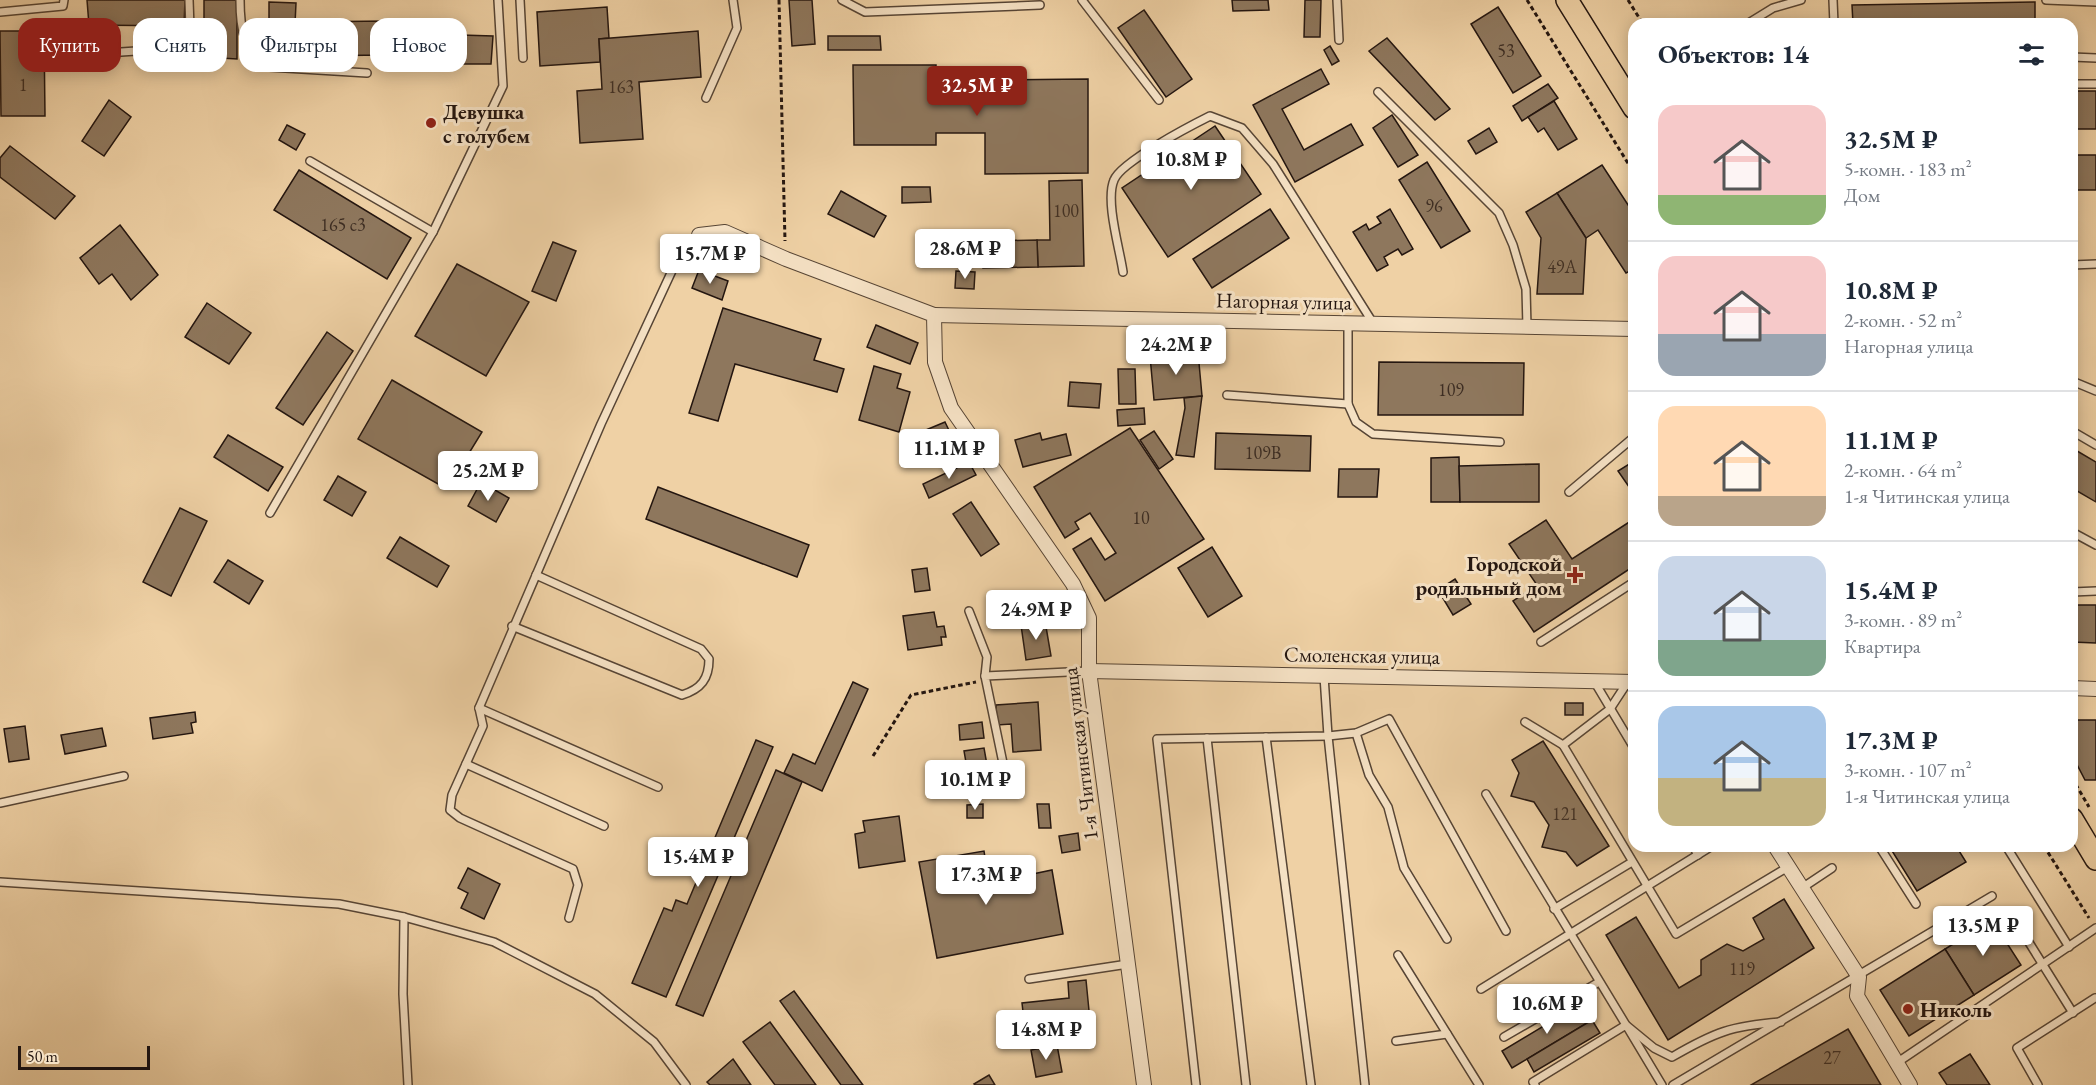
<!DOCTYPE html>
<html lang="ru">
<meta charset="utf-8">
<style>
:root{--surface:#fff;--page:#f6f6f7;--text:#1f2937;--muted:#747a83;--line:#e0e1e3;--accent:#8f2418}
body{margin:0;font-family:"EB Garamond",serif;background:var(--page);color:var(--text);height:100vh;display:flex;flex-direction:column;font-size:22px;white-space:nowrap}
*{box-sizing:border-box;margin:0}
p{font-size:20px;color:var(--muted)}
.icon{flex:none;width:33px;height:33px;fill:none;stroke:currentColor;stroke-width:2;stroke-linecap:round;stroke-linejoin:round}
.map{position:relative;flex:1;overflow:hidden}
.side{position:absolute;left:1628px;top:18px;width:450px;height:834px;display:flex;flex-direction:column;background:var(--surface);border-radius:18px;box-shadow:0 3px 15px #0003}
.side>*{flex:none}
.top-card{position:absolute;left:18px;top:18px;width:570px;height:54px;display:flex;gap:12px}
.scale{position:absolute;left:18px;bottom:15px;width:132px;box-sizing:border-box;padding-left:6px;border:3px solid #241610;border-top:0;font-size:16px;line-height:21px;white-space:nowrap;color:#241610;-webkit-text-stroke:4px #f5e1c4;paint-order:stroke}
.price{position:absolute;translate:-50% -51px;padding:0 14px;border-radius:6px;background:#fff;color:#222;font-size:20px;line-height:39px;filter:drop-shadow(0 2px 3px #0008)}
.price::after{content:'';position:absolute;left:50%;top:36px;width:18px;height:14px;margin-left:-9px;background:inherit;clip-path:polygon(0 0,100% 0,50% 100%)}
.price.on{background:var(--accent);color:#fff}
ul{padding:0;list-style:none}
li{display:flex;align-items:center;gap:18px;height:150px;padding:0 30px}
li+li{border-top:2px solid var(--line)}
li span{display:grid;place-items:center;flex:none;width:168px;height:120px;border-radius:18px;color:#555}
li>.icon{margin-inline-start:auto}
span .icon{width:72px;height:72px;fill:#fffc;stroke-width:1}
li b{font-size:26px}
h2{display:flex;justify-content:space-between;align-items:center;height:72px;padding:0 30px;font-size:26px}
.tag{padding:0 21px;border-radius:18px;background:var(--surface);box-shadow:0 3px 15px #0003;font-size:21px;line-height:54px}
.tag.on{background:var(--accent);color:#fff}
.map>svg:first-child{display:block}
.building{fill:#8e775d;stroke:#241610;stroke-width:1.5}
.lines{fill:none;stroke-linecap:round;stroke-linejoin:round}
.lane-casing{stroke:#574535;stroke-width:10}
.street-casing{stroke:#574535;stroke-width:16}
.primary-casing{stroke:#241610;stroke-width:24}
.path{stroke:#241610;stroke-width:3;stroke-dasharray:4.5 3;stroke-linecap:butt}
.lane{stroke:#f5e1c4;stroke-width:7}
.street{stroke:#f5e1c4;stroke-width:14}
.primary{stroke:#efd1a5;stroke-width:21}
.poi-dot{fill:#8f2418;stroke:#f5e1c4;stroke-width:2}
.labels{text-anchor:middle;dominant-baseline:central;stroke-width:6;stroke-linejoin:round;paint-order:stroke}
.number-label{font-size:18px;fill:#3e2e23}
.poi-label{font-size:21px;font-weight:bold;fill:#241610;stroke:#f5e1c4;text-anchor:start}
.street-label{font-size:21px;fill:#241610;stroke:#f5e1c4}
</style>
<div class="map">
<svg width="2096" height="1085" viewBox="0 0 2096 1085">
<rect width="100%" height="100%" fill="#efd1a5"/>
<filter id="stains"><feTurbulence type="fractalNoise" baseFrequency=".00333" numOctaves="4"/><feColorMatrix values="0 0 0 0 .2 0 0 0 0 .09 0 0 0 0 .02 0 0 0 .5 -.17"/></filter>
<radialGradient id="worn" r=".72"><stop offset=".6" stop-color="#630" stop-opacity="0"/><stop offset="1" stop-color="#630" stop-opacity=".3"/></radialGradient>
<!-- building -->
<g class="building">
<polygon points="87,0 185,0 184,26 89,25"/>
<polygon points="204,0 237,0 237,59 204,57"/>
<polygon points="789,0 812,0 815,44 792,46"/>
<polygon points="1232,0 1268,0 1269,10 1233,11"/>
<polygon points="1305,0 1321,0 1320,37 1304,37"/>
<polygon points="269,2 296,3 295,24 269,24"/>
<polygon points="2035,2 2035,24 1853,24 1852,5"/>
<polygon points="607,7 609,38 599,39 600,62 540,66 537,12"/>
<polygon points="1498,7 1541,76 1513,93 1471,24"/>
<polygon points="1144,10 1192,79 1166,97 1118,28"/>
<polygon points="387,21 387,55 300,56 300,22"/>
<polygon points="0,31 44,31 45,116 1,116"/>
<polygon points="698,31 701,77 639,82 643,139 580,143 577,91 602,89 599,39"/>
<polygon points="427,34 493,36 491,64 427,64"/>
<polygon points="828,36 880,36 881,50 828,50"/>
<polygon points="1387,38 1450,109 1435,120 1369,51"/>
<polygon points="1330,46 1339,61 1332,65 1324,50"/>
<polygon points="853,65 936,65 936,89 979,89 979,80 1088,79 1088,173 985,174 985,133 936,133 936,145 854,145"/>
<polygon points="1321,69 1329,84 1282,109 1304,150 1351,124 1363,145 1295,182 1253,105"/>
<polygon points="1548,84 1558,98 1522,121 1513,106"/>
<rect x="2072" y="91" width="24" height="38"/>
<polygon points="109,100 131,117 104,156 82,141"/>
<polygon points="1554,101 1577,139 1558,150 1544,128 1538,132 1528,117"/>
<polygon points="1392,115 1418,155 1398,167 1373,128"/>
<polygon points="287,125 305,134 296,150 279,140"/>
<polygon points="1215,126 1261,194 1168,257 1122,188"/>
<polygon points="1489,128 1497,142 1476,154 1468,141"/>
<polygon points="10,146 75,196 55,219 0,177 0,158"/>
<rect x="2072" y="155" width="24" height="35"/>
<polygon points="1427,162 1470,231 1441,248 1399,180"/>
<polygon points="1602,165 1634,214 1634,269 1626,273 1598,230 1586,238 1557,193"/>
<polygon points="299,170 411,238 387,279 274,210"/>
<polygon points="1082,180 1084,266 1038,267 1037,240 1050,240 1049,181"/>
<polygon points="902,187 930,187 931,202 902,203"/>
<polygon points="841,191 886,216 874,237 828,214"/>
<polygon points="1557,193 1586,238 1583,294 1537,294 1541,238 1526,212"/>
<polygon points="1270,209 1289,238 1212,288 1193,259"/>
<polygon points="1390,209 1413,249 1402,255 1398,249 1384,257 1388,265 1377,271 1353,232 1366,224 1369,230 1381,223 1377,217"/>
<polygon points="120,225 158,275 131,300 112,274 99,284 80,258"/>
<polygon points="1037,240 1038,267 983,268 982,241"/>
<polygon points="553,242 576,251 556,301 532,291"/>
<polygon points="457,264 529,302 486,376 415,336"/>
<polygon points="699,270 728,281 722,300 692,288"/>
<polygon points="956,271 975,272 974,289 955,288"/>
<polygon points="207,303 251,333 229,364 185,337"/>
<polygon points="723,308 821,339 814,360 844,369 837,392 735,364 718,421 689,413"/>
<polygon points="876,325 918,343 910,364 867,347"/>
<polygon points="327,332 353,351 303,425 276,408"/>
<polygon points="1198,352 1202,396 1154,400 1150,356"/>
<polygon points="1379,362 1524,363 1523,415 1378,415"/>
<polygon points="874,366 901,374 897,388 910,392 899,432 859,420"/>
<polygon points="1118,369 1135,369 1136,404 1119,404"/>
<polygon points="392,380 482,432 447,489 358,439"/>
<polygon points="1070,382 1101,384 1099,408 1068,406"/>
<polygon points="1202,396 1194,457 1176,455 1185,408 1184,398"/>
<polygon points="1144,408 1145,424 1118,426 1117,410"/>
<polygon points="945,422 964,462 946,471 926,430"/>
<polygon points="1130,428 1204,539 1105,601 1073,549 1091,538 1105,560 1116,553 1090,513 1075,522 1079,529 1065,538 1034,487"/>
<polygon points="1154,431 1173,459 1159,469 1140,440"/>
<polygon points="1040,433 1042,440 1066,434 1071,455 1023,467 1015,440"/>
<polygon points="1216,433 1311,436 1310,471 1215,469"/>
<polygon points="228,435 283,467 268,491 214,457"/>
<polygon points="2072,448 2096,462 2096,502 2072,488"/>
<polygon points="1459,457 1460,502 1431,502 1431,458"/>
<polygon points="1634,461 1634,494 1618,471"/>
<polygon points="969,462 976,475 929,498 923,484"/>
<polygon points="1539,464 1539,502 1460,502 1459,466"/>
<polygon points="1339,469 1379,469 1377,497 1338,497"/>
<polygon points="338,476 366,492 352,516 324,500"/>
<polygon points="481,482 509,498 496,522 468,506"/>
<polygon points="658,487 809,545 797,577 646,519"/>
<polygon points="971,502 999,544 981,556 953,514"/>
<polygon points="180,508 207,521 171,596 143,582"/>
<polygon points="1634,519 1634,566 1534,632 1513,601 1537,585 1509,544 1546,520 1572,559"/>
<polygon points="400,537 449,566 437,587 387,558"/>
<polygon points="1212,547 1242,596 1208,617 1178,568"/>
<polygon points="228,560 263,581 249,604 214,582"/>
<polygon points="927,568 930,590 915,592 912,570"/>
<polygon points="1455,579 1471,604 1453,615 1438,590"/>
<polygon points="2072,605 2096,605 2096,643 2072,642"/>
<polygon points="934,612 937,627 944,626 946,637 941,637 942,645 908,650 903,616"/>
<polygon points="1045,621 1051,656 1026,660 1021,625"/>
<polygon points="853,682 868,689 822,791 784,773 793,754 815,764"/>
<polygon points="1038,702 1041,750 1013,752 1011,724 997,725 996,705"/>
<rect x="1565" y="703" width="18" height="12"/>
<polygon points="195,712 196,722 191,723 193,733 153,739 150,718"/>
<polygon points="2072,720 2096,720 2096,780 2085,780 2072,755"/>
<polygon points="982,722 984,738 960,740 959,725"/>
<polygon points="25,726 29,759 9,762 4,729"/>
<polygon points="102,728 106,746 65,754 61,735"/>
<polygon points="756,740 773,747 666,997 632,983 664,908 672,911 676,900 687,904"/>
<polygon points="1543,741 1609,846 1577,866 1566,852 1542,847 1549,825 1534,802 1511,796 1519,773 1512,760"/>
<polygon points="984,748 987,765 967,768 964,751"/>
<polygon points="776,770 802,782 703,1016 676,1005"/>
<polygon points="983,804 983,818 967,818 967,805"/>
<polygon points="1037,804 1049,804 1051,828 1039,828"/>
<polygon points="899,816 905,861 859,868 855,834 865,832 863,821"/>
<polygon points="1078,833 1080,850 1062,853 1059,836"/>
<polygon points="1889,846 1956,846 1966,862 1917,891"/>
<polygon points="984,851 989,883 1052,870 1063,934 937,958 919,862"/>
<polygon points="468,868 500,884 484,919 461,908 468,893 458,888"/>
<polygon points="1784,899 1814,948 1668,1040 1606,935 1636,917 1679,988 1701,975 1701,960 1727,944 1743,951 1764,939 1753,918"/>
<polygon points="1992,920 2021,965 1974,995 1945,949"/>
<polygon points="1945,949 1974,995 1909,1036 1880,990"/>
<polygon points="1086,980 1091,1031 1026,1038 1022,1003 1069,998 1068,982"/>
<polygon points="794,991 863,1085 841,1085 780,1001"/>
<polygon points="1582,1003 1592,1020 1512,1068 1502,1051"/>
<polygon points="1592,1020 1600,1033 1534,1072 1527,1059"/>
<polygon points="770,1022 816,1085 775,1085 743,1042"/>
<polygon points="1848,1029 1881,1085 1751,1085"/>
<polygon points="1057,1045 1062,1072 1036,1077 1031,1050"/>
<polygon points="1970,1054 1990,1085 1947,1085 1939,1073"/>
<polygon points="733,1059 751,1085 710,1085 707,1082"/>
<polygon points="989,1075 995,1085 975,1085 974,1084"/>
</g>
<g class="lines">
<!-- lane casing -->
<g class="lane-casing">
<g id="lane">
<path d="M240 0C240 27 243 53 269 67L367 73"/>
<polyline points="520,0 523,58"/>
<polyline points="842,0 865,12 1040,5"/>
<polyline points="1082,0 1159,100"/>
<polyline points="1337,0 1339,40"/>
<polyline points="1833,0 1834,24"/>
<polyline points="2046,0 2096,2"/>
<polyline points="0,12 63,6 64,0"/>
<polyline points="1747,24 1773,8 1801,0"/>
<polyline points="91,54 166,49 183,44 190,28 189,0"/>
<polyline points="2072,57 2096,58"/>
<polyline points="2072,84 2096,84"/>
<polyline points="1378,92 1499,213 1513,245 1526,289 1527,327"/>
<polyline points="706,98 737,28 733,0"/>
<polyline points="310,161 433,232"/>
<polyline points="2072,265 2096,264"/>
<path d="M1123 272C1120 250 1105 201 1114 180 1121 162 1190 126 1210 116L1242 128 1273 164 1373 323"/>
<polyline points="1348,323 1348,404 1356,422 1373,434 1500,442"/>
<polyline points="2072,381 2096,391"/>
<polyline points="1227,395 1348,404"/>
<polyline points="2072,431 2096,445"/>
<polyline points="1569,492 1634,437"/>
<polyline points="270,513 433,232 503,86 498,0"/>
<polyline points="2072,532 2096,545"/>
<polyline points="2072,592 2096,591"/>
<polyline points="969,611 987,657 985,676"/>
<path d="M512 626 682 695C701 689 709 679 709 659L701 649 536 575"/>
<polyline points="1541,642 1634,582"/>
<polyline points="1594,681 1634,748"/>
<polyline points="479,708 658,787"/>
<polyline points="1525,722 1563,745 1676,934 1788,867"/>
<polyline points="1356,733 1369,775 1388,807 1404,868 1447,939"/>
<polyline points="1266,737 1311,1085"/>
<polyline points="1207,738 1246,1085"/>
<polyline points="1563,745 1610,709 1627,683"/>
<polyline points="1003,763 985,676 1089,671"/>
<polyline points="466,764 604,826"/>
<path d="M1486 794 1626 1025 1654 1048 1672 1057C1715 1032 1731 1026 1781 1022"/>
<polyline points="0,803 124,776"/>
<polyline points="1693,846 1698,855"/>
<polyline points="1879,846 1916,904"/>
<polyline points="2006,846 2069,947"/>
<polyline points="0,882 339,904 404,917 494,942 595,994 654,1042 686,1085"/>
<polyline points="1802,888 1832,868"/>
<polyline points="1554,909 1632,862"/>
<polyline points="2010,912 2073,1013"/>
<polyline points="404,917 403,994 408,1085"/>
<polyline points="569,918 578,885 573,869 460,818 450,810 452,795 483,726 479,708 601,424 683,247 699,235"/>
<polyline points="1398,955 1479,1085"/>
<polyline points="1029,979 1128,964"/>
<polyline points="1481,989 1712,846"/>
<polyline points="1504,1037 1599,982"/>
<polyline points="1396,1041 1447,1034"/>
<polyline points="1898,1062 2096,928"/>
<polyline points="1196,1085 1157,739 1328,736 1324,676"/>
<polyline points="1365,1085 1328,736 1356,733 1389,719 1506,931"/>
<polyline points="1535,1085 1533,1082 1626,1025 1662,1085"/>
<polyline points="1673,1085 1992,896"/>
<polyline points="2038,1085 2017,1048 2095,998"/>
</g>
</g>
<!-- street casing -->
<g class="street-casing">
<g id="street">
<polyline points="699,235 725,232 786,259 934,315 935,362 951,408 1073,584 1089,618 1089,671 1144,1085"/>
<polyline points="934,315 1634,329"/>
<polyline points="1089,671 1634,682"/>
<polyline points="2072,688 2096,689"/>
<polyline points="1775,846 1859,977 1857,996 1910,1085"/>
</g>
</g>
<!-- primary casing -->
<g class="primary-casing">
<g id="primary">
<polyline points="1567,0 1634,108"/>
<polyline points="2072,819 2096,859"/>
</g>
</g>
<!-- path -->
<g class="path">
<polyline points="779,0 785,241"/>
<polyline points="1527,0 1634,173"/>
<polyline points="1628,0 1643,24"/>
<polyline points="873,756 911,695 976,682"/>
<polyline points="2072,778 2089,807"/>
<polyline points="2044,846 2089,918"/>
</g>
<!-- lane -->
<use href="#lane" class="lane"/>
<!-- street -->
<use href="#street" class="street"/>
<!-- primary -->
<use href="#primary" class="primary"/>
</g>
<!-- markers -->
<g class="poi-dot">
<circle cx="431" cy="123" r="6"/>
<path d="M1572 566h6v6h6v6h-6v6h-6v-6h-6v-6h6z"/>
<circle cx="1908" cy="1009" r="6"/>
</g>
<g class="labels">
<!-- number labels -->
<g class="number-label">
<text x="1506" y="50">53</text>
<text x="23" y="84">1</text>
<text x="621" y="86">163</text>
<text x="1434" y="205">96</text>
<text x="1066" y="210">100</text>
<text x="343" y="224">165 с3</text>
<text x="1562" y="266">49А</text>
<text x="1451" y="389">109</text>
<text x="1263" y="452">109В</text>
<text x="1141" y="517">10</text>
<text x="1565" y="813">121</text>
<text x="1742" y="968">119</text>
<text x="1832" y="1057">27</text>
</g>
<!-- poi labels -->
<g class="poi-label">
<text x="443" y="111">Девушка<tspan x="443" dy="24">с голубем</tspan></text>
<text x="1562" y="563" text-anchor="end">Городской<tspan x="1562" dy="24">родильный дом</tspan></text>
<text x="1920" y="1009">Николь</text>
</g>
<!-- street labels -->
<g class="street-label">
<text transform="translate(1284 301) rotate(1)">Нагорная улица</text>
<text transform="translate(1362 655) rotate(1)">Смоленская улица</text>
<text transform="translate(1080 754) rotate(-97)">1-я Читинская улица</text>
</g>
</g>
<rect width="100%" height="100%" filter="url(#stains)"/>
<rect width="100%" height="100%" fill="url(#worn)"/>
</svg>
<div class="scale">50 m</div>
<b class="price on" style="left:977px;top:117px">32.5M ₽</b>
<b class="price" style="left:1191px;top:191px">10.8M ₽</b>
<b class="price" style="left:965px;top:280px">28.6M ₽</b>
<b class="price" style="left:710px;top:285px">15.7M ₽</b>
<b class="price" style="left:1176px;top:376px">24.2M ₽</b>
<b class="price" style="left:949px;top:480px">11.1M ₽</b>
<b class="price" style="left:488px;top:502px">25.2M ₽</b>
<b class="price" style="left:1036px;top:641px">24.9M ₽</b>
<b class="price" style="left:975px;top:811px">10.1M ₽</b>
<b class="price" style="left:698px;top:888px">15.4M ₽</b>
<b class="price" style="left:986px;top:906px">17.3M ₽</b>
<b class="price" style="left:1983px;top:957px">13.5M ₽</b>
<b class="price" style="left:1547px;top:1035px">10.6M ₽</b>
<b class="price" style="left:1046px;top:1061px">14.8M ₽</b>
<div class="top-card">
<a class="tag on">Купить</a>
<a class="tag">Снять</a>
<a class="tag">Фильтры</a>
<a class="tag">Новое</a>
</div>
<section class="side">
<h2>Объектов: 14<svg class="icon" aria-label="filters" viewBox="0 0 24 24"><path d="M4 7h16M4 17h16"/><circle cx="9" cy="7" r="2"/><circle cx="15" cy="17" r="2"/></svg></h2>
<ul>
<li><span style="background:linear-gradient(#f6c9c9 75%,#8fb573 0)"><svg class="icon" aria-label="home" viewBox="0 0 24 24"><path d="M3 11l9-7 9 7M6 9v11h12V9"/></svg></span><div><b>32.5M ₽</b><p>5-комн. · 183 m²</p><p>Дом</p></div></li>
<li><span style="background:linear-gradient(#f6c9c9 65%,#9aa5b1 0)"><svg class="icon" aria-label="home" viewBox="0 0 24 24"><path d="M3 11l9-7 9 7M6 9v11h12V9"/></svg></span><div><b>10.8M ₽</b><p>2-комн. · 52 m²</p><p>Нагорная улица</p></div></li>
<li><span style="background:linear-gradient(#ffd9b3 75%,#b9a48a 0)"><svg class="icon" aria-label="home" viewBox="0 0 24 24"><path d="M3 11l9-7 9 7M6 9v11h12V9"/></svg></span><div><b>11.1M ₽</b><p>2-комн. · 64 m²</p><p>1-я Читинская улица</p></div></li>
<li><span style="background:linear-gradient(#c9d6e8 70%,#7fa58c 0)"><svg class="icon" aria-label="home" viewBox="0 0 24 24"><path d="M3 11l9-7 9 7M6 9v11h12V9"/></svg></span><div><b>15.4M ₽</b><p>3-комн. · 89 m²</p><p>Квартира</p></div></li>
<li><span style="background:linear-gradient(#a9c7e8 60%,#c2b280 0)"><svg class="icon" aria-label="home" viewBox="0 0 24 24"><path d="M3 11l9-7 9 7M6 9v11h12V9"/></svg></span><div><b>17.3M ₽</b><p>3-комн. · 107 m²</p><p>1-я Читинская улица</p></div></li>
</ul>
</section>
</div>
